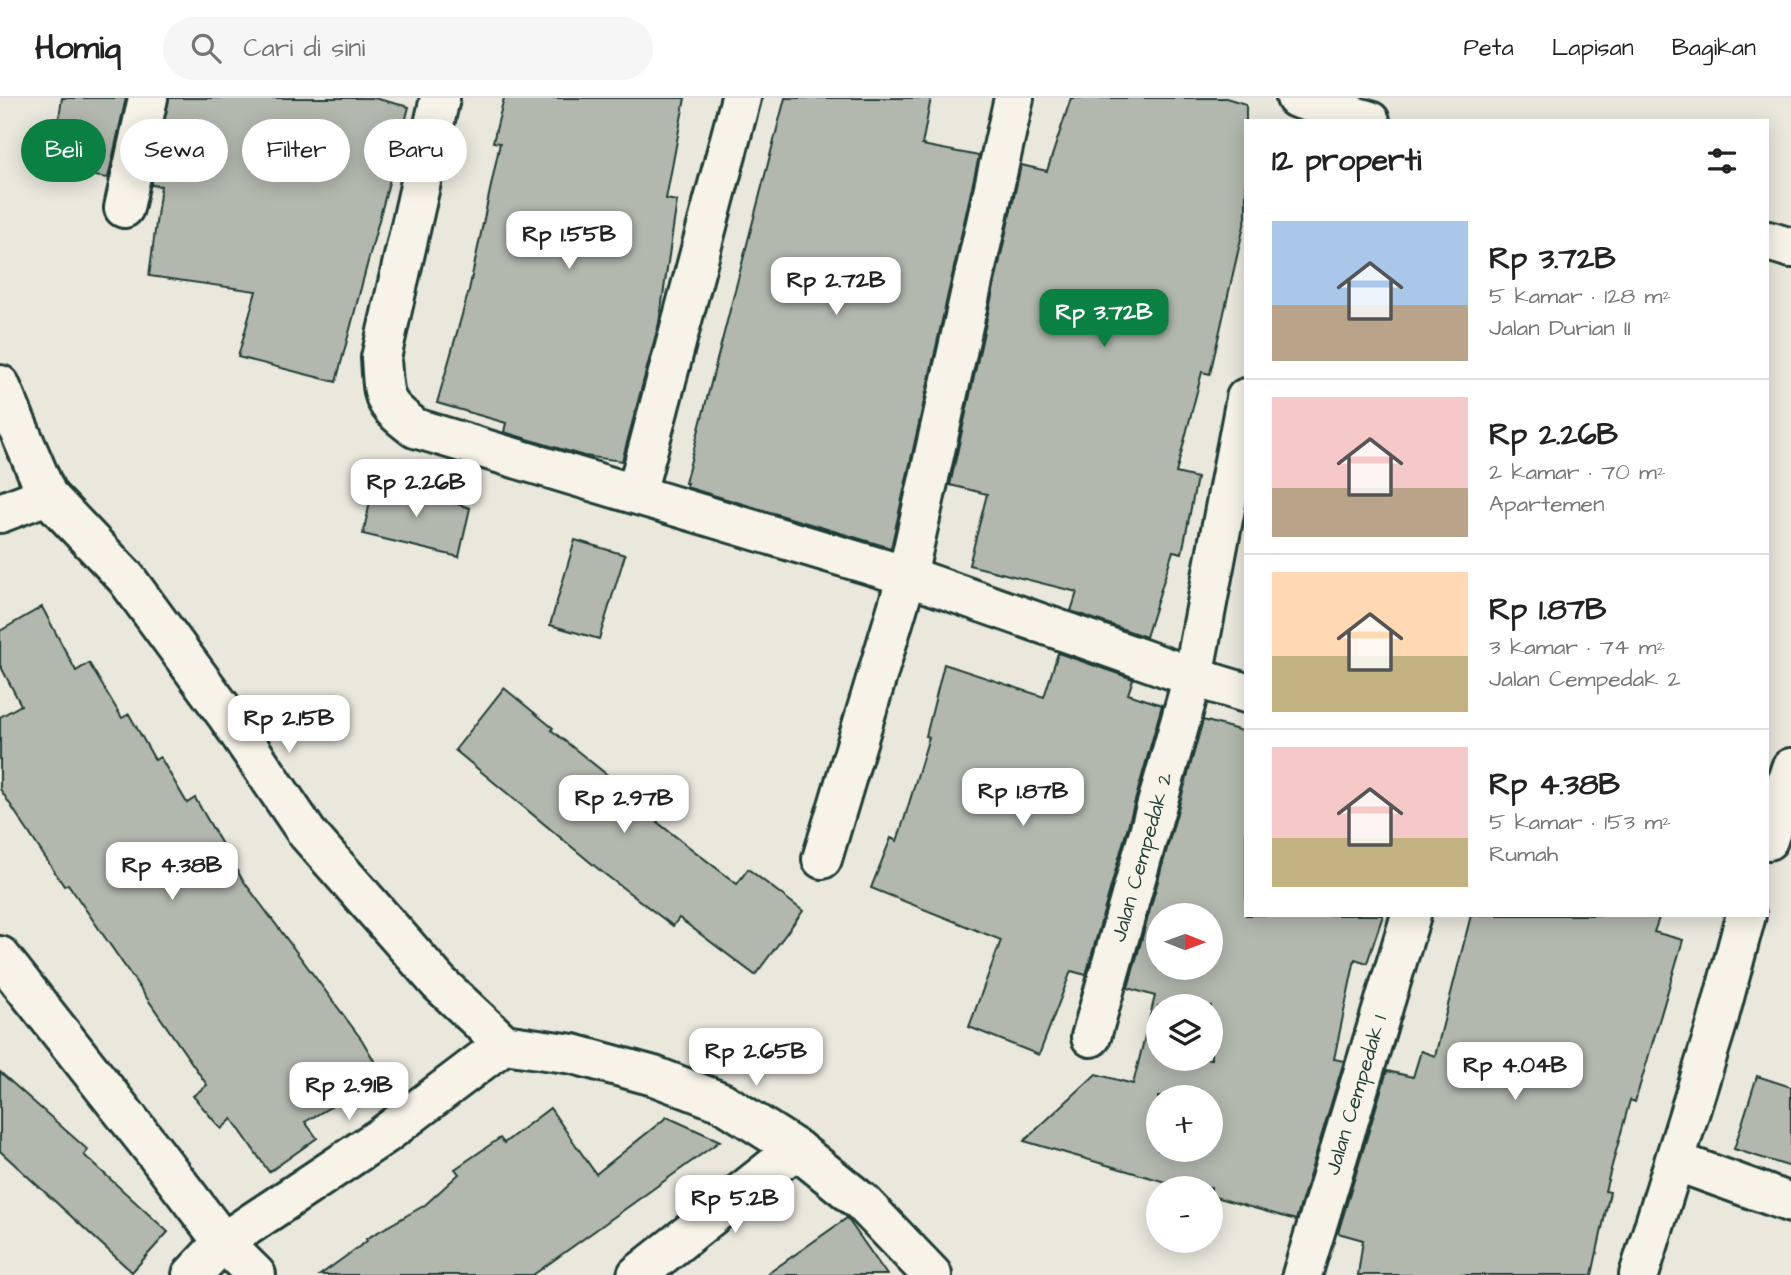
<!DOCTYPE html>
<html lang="id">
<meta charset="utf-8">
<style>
:root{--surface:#fff;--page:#f6f6f6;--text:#222;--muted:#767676;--line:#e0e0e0;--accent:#0b8043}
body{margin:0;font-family:"Architects Daughter",sans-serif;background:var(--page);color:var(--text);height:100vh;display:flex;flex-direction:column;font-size:26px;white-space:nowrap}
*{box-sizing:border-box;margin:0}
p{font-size:23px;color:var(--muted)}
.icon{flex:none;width:38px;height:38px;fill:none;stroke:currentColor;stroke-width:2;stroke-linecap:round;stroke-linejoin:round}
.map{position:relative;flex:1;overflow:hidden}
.sheet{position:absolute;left:1244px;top:21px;width:525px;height:798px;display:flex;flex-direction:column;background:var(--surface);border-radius:0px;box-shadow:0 4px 18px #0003}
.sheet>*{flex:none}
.banner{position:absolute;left:21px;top:21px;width:665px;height:63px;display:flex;gap:14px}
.needle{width:46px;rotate:91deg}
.controls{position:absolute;left:1146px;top:805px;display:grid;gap:14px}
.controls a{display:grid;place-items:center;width:77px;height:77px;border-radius:50%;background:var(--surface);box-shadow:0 4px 18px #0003;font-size:35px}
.price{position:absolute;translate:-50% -60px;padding:0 16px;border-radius:14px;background:#fff;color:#222;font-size:23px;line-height:46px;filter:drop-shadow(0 2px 4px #0008)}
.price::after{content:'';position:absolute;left:50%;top:42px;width:21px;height:16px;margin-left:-10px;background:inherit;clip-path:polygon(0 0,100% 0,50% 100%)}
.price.selected{background:var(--accent);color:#fff}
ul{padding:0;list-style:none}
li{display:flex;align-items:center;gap:21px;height:175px;padding:0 28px}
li+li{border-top:2px solid var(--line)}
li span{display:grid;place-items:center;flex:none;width:196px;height:140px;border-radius:0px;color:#555}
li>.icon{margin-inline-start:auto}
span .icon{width:84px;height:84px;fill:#fffc;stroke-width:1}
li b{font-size:30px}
h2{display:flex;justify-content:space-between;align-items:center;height:84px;padding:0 28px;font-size:30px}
.tag{padding:0 24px;border-radius:32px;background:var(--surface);box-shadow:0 4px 18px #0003;font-size:24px;line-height:63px}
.tag.selected{background:var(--accent);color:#fff}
header{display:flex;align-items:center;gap:42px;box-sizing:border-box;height:98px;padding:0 35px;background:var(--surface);border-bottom:2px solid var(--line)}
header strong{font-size:33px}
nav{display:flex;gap:38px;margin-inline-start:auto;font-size:24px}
.search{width:490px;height:63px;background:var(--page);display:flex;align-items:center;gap:18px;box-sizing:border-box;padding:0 24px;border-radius:38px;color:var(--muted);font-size:26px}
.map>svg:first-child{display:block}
.building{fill:#b2b8ae;stroke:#1f3d34;stroke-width:2;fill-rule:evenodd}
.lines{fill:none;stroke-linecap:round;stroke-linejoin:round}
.minor-casing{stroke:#1f3d34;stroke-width:44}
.minor{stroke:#f7f3e8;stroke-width:38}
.labels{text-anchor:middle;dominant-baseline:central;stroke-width:5;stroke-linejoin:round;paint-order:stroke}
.street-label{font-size:21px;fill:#1f3d34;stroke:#f7f3e8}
</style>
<header>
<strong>Homiq</strong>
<div class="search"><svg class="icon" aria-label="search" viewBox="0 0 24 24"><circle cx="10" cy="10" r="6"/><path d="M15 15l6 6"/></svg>Cari di sini</div>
<nav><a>Peta</a><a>Lapisan</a><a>Bagikan</a></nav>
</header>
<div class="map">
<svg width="1791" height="1177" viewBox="0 0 1791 1177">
<rect width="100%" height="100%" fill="#eae8dd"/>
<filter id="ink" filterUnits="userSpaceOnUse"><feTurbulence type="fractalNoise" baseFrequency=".0143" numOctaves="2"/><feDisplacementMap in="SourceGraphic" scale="14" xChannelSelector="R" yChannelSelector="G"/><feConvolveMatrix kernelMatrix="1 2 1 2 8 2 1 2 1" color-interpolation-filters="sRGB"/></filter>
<g filter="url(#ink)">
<!-- building -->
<g class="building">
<polygon points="62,0 126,0 108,80 51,72"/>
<polygon points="169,0 374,0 409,9 336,284 238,259 256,193 149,178 161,88 151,87"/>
<polygon points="504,0 685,0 666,101 677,103 659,225 622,363 584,358 504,334 506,325 437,305 469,192 500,45 493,44"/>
<polygon points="785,0 931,0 922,47 979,58 891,450 686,389 687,385 685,385"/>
<polygon points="1071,0 1226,0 1246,6 1246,119 1210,276 1202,274 1176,375 1197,380 1182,455 1173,453 1146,539 1071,513 1077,494 969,467 987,396 950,387 1021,67 1047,73"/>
<polygon points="375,381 470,410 459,459 363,436"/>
<polygon points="575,442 625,457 599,541 550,527"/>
<polygon points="42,509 76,573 89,565 122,620 129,616 155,662 160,659 187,705 195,700 242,781 362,942 383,978 305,1024 317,1040 269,1074 232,1021 221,1031 193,998 207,987 68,786 64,788 0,691 0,619 21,607 0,567 0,533"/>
<polygon points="1058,555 1133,581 1128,596 1162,607 1086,877 1071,873 1039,957 969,929 1001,842 871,790 891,740 897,743 904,722 929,639 926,638 944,566 1044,599"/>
<polygon points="504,590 553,630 551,632 620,687 622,684 662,718 657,724 737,786 748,771 803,813 755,877 679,820 673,828 602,774 455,652"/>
<path d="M1203 622 1246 634V817H1383L1367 865 1355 861 1334 961 1344 963 1296 1122 1211 1098V1090H1186L1024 1043 1096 976 1133 986 1155 898 1128 890ZM1158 817H1211V870H1158ZM1158 908H1211V961H1158ZM1158 999H1211V1052H1158Z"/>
<polygon points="1471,817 1660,817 1654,834 1683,842 1635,1004 1630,1002 1605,1093 1610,1094 1592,1177 1358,1177 1363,1142 1338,1135 1387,973 1413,979 1421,953 1435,958"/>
<polygon points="0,974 88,1052 84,1057 168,1134 132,1174 0,1053"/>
<polygon points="1757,978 1791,989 1791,1069 1734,1051"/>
<polygon points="550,1010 596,1076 667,1019 720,1043 533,1177 320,1177 367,1143 366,1141 425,1107 459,1076 455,1071 500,1040 504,1045"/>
<polygon points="847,1120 887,1177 766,1177"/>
</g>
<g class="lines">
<!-- minor casing -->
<g class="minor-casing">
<g id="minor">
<path d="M440 0 381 260C384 302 381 304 415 330L907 478 1193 579 1246 595"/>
<polyline points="1296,0 1370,23"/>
<polyline points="124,110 148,0"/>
<polyline points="1768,143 1791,150"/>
<polyline points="0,287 47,397 126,480 228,619 307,735 439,885 504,946 573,956 654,978 722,1004 796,1051 863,1105 932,1177"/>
<polyline points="636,396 741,0"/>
<polyline points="0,415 47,397"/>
<polyline points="1768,742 1791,670"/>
<polyline points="822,761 907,478 1014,0"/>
<polyline points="0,858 153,1052 223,1144 256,1177"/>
<polyline points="1091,939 1193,579 1246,300"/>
<polyline points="1675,1063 1791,1105"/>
<polyline points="192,1177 223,1144 384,1037 504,946"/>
<polyline points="637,1177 796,1051"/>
<polyline points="1302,1177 1411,817"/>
<polyline points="1639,1177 1717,926 1746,817"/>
</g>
</g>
<!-- minor -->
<use href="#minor" class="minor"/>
</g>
</g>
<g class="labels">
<!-- street labels -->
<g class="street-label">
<text transform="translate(1142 759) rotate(-74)">Jalan Cempedak 2</text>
<text transform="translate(1356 997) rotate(-73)">Jalan Cempedak 1</text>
</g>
</g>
</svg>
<div class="controls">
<a><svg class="needle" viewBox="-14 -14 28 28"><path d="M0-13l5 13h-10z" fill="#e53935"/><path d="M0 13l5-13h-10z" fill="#767676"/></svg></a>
<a><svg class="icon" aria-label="layers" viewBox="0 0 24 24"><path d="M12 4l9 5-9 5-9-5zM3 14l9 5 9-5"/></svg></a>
<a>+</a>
<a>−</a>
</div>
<b class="price" style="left:569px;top:173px">Rp 1.55B</b>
<b class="price" style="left:836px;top:219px">Rp 2.72B</b>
<b class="price selected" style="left:1104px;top:251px">Rp 3.72B</b>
<b class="price" style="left:416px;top:421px">Rp 2.26B</b>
<b class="price" style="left:289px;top:657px">Rp 2.15B</b>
<b class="price" style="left:1023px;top:730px">Rp 1.87B</b>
<b class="price" style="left:624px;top:737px">Rp 2.97B</b>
<b class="price" style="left:172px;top:804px">Rp 4.38B</b>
<b class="price" style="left:756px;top:990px">Rp 2.65B</b>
<b class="price" style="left:1515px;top:1004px">Rp 4.04B</b>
<b class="price" style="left:349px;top:1024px">Rp 2.91B</b>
<b class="price" style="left:735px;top:1137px">Rp 5.2B</b>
<div class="banner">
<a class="tag selected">Beli</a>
<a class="tag">Sewa</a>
<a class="tag">Filter</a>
<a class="tag">Baru</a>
</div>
<section class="sheet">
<h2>12 properti<svg class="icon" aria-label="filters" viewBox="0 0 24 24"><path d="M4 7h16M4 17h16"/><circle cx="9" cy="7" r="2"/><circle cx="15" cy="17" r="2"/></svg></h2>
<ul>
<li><span style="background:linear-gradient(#a9c7e8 60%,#b9a48a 0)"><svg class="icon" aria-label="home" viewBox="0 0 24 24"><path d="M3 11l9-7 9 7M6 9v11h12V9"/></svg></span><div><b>Rp 3.72B</b><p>5 kamar · 128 m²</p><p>Jalan Durian II</p></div></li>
<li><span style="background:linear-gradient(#f6c9c9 65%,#b9a48a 0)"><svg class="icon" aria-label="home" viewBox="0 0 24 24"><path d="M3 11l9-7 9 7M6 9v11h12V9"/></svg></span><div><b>Rp 2.26B</b><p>2 kamar · 70 m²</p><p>Apartemen</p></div></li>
<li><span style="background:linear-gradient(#ffd9b3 60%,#c2b280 0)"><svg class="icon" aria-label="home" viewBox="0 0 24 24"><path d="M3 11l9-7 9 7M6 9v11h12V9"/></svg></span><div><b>Rp 1.87B</b><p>3 kamar · 74 m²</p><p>Jalan Cempedak 2</p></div></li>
<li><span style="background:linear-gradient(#f6c9c9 65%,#c2b280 0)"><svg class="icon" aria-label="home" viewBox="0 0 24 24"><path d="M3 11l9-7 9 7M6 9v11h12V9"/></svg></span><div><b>Rp 4.38B</b><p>5 kamar · 153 m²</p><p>Rumah</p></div></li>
</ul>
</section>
</div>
